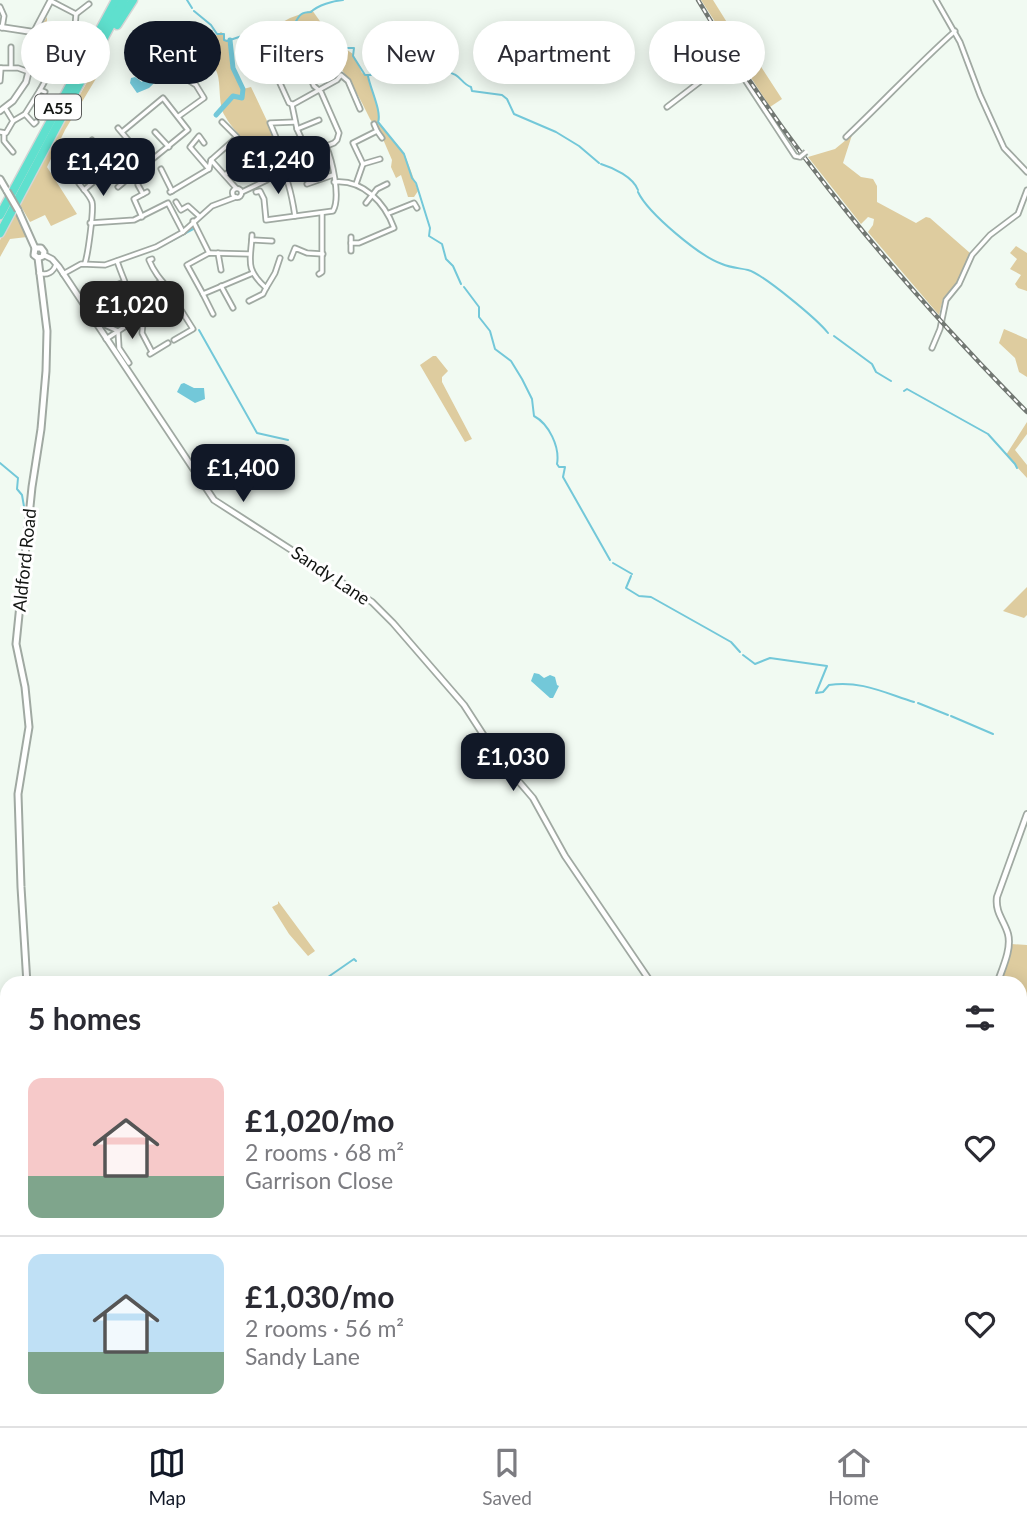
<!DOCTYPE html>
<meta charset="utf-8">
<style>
:root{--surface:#fff;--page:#f7f7f7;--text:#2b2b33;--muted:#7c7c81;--line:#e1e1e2;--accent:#111827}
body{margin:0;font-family:Lato,sans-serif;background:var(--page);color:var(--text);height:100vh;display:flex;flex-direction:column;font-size:26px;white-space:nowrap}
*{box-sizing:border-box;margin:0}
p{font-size:23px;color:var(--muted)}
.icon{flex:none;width:38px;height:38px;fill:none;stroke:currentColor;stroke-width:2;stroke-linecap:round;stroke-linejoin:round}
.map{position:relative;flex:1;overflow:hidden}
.drawer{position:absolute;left:0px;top:976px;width:1027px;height:450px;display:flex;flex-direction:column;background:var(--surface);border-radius:21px 21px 0 0;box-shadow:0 4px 18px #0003}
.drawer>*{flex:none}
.hud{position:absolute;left:21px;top:21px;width:985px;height:63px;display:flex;gap:14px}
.price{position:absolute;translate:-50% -60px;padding:0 16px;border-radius:14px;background:var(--accent);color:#fff;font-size:23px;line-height:46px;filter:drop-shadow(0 2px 4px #0008)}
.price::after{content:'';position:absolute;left:50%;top:42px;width:21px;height:16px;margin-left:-10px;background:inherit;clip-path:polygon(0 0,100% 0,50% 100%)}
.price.current{background:#222;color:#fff}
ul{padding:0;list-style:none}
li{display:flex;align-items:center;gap:21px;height:175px;padding:0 28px}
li+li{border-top:2px solid var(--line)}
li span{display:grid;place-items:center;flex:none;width:196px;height:140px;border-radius:14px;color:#555}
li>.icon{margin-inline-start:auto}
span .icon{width:84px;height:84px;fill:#fffc;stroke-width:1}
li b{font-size:30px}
h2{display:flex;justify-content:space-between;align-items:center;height:84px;padding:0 28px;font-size:30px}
.chip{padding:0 24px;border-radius:32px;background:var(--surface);box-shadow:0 4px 18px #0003;font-size:24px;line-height:63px}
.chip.current{background:var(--accent);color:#fff}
.dock{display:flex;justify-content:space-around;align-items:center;height:98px;border-top:2px solid var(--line);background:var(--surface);font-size:19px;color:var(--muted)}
.dock a{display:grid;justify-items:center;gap:4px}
.dock .current{color:var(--accent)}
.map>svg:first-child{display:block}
.green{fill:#decc9f}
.water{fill:#73c8d9}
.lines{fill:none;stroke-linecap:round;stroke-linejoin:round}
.stream{stroke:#73c8d9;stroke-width:2}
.river{stroke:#73c8d9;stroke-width:5}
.minor-casing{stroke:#a0a9a2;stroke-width:7}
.tertiary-casing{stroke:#a0a9a2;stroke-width:8}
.secondary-casing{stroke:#a0a9a2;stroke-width:9}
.trunk-casing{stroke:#d5d5d5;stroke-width:11}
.minor{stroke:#fff;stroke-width:3.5}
.tertiary{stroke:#fff;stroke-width:4.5}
.secondary{stroke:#fff;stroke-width:5}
.trunk{stroke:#5fe0ce;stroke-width:8}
.rail-casing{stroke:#727873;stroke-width:4.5}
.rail{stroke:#fff;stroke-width:2;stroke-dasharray:5;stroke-linecap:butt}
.minor-bridge-casing{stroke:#a0a9a2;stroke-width:7;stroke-linecap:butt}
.secondary-bridge-casing{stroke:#a0a9a2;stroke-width:9;stroke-linecap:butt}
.minor-bridge{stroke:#fff;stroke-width:3.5}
.secondary-bridge{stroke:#fff;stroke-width:5}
.labels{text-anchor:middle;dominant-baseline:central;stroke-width:6;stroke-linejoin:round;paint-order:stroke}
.shield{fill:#fff;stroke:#5a5c5a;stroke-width:2}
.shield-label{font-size:16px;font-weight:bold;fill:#131613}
.street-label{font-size:18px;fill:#131613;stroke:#fff}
</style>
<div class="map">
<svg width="1027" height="1426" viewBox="0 0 1027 1426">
<rect width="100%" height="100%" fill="#f1faf2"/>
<!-- green -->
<g class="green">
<polygon points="701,0 713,0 738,40 754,56 782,99 770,107"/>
<path d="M312 10 334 41 353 54 362 73 368 76C370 89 382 112 379 122 385 134 397 142 404 153 406 157 417 187 418 191L414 197H408L401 175 396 178 391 167 392 160 376 123H373L370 119C359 95 335 51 311 40V33L297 32 275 41 261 34 290 18Z"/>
<path d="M47 17V24L43 28 48 43 47 55 52 59 60 50 61 52 58 67 41 84 42 79 33 74C37 50 32 39 47 17Z"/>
<path d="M221 32 224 34V40H230L235 75 238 77 243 89 251 87 285 159 276 167C259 153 236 136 225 116 212 93 234 53 183 61Z"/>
<polygon points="100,59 106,62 65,130 47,167 77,214 51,226 45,215 30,222 19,203"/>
<polygon points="852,135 843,163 861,177 873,179 877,186 877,202 916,223 926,217 930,218 970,253 959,280 943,299 939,315 868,232 873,225 874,219 868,217 861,224 808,157 835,149"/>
<polygon points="15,213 27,237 10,239 0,257 0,240"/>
<polygon points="1016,246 1027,253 1027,291 1018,288 1015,284 1021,275 1010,269 1017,259 1010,253"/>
<polygon points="1004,329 1027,339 1027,377 1019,372 1015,358 999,343"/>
<polygon points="433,356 436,356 448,371 442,377 442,382 472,439 465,442 420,365"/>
<polygon points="1027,422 1027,434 1015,450 1027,465 1027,478 1006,455"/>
<polygon points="1027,587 1027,615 1024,618 1003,611"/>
<polygon points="278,901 315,951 308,956 289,934 272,907 278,904"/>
<polygon points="1011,944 1027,945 1027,1105 1020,1106 1020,984 1001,984"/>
</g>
<!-- water -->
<g class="water">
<polygon points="159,61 165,62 167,71 149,88 137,93 130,83 131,78 135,77 142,82 145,75 154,70"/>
<polygon points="184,383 194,388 204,388 205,399 195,403 177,392 181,384"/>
<polygon points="534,673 539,674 544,678 550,675 555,677 557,685 559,686 553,698 550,698 531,681"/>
</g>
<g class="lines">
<!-- stream -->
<g class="stream">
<polyline points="187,0 192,8"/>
<path d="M194 11 211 25 217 34H224V40L227 41 251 33 265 34 284 22 294 25C299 16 300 12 311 12 318 5 333 1 343 0"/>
<path d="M296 25C321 25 324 35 343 48H354L353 56 365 75H371V70L375 68 385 72 405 71 413 74 423 73 437 77 445 72C461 73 460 83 471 87L472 91 502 95 507 99 514 114 556 132 579 146 599 163"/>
<path d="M368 76C370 88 382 112 378 122L404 154 412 178 416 183 430 228 429 236 442 244 446 259 453 266 461 284"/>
<path d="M601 164C614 168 633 177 638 190"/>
<path d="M638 192C648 213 699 256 722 264 731 268 740 268 748 270 763 274 818 320 828 333"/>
<polyline points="169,242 195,228"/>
<path d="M464 287 479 307V317L490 331 495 349 511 361 522 379 532 399 534 416C549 424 560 447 557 464L559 467H565L563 477 610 560"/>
<polyline points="199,330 257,433 288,440"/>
<polyline points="834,336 872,364 876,372 891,381"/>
<polyline points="904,391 907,389 988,434 1015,464 1017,468"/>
<polyline points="0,463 18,478 17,489 22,495 26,518"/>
<polyline points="613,563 632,574"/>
<polyline points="631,576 626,588 639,596 651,597 708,629 731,642 740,652"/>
<path d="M743 655 755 664 770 658 827 666 816 693 823 692 829 685C860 680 885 693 914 702"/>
<polyline points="918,703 948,715"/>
<polyline points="951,716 993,734"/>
<polyline points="318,984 354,959 356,961"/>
<polyline points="0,1153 7,1153"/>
<polyline points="1020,1377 1027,1364"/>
<polyline points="1003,1421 1004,1419"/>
<polyline points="954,1426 1000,1421"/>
</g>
<!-- river -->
<polyline class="river" points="216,115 233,96 242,98 243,89 233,68 230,40"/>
<!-- minor casing -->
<g class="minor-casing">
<g id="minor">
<polyline points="936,0 960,42 980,95 1004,148 1027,172"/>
<polyline points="51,1 76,14 89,4"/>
<polyline points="0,7 4,16 2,28"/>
<polyline points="58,28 58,31 66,36 75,27 76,14"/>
<polyline points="59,48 61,48 66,36"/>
<polyline points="11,67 11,47"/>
<polyline points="0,68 18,68 29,72"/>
<polyline points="266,75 267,78 279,81 289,103 292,104"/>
<polyline points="0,81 1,68"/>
<polyline points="279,81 306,69"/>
<polyline points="40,90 45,81 52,74"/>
<polyline points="667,107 727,61 732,60 795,156 800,157"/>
<polyline points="25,114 34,124 36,122"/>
<polyline points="179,116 204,98 196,85 188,80"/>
<polyline points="13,121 25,114 40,90 45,92"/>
<polyline points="118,128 145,160 149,162 188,130 163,98 122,132"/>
<polyline points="297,129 319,120"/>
<polyline points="377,131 382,138"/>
<polyline points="0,132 6,133 13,121 5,108"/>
<polyline points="155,132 169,147"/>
<polyline points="4,134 4,141 13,152"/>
<path d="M846 137C883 102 917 65 955 31"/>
<polyline points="278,142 270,123 295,122"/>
<polyline points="204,143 199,136 190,147 209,169"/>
<polyline points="86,146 94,148 95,144 92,140"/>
<polyline points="94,148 121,184"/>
<polyline points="250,150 275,172"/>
<polyline points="308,153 297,129 292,105 337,80 341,75 348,81 360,109"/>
<polyline points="211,160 236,188"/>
<polyline points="363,164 380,159"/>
<path d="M280 167C289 177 293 203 295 216"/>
<polyline points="161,169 172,191 170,192"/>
<path d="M76 173 74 174C77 185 88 191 92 202 94 210 88 254 85 263"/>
<polyline points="225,175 243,159"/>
<path d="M334 182C363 179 385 203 394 228L359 243H351"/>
<polyline points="307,184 333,175"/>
<polyline points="356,184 363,164 353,143 377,131 374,124"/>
<polyline points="138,185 143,194"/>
<polyline points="118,187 124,182"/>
<circle cx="237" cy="193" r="4.5"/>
<polyline points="84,190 134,147"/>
<polyline points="172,191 209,169 211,160 237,137 222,122"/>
<polyline points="242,192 267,180 286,162 334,143 337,140 339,133 321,92 314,86 296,46 292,46"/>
<path d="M256 192 260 191 264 199 266 220 333 211C341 197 332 160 326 146"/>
<polyline points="176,202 181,210 188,206 199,216"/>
<polyline points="366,203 377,189 387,184"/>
<polyline points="389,213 414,203 417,208"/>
<polyline points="142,217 134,199 147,192"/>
<polyline points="193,221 209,253"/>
<polyline points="90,223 134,220 168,203 183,232"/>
<path d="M252 235C251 260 244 268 266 288L275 273 280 258"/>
<polyline points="351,237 351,251"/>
<polyline points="252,240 272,241"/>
<polyline points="218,253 221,270"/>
<polyline points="249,254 209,253 187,265 203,294 253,273"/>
<polyline points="291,258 295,248 307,253 323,254"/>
<path d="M152 259 149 260C154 272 160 279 168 288"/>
<path d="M117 261C124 282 134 299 135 321"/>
<path d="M39 273C47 276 54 272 56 264"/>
<polyline points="63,274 81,264 105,265 156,247 183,232 212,206 236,197"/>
<polyline points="319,274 322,272 322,214"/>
<polyline points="221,286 233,308"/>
<polyline points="203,294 213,314"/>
<polyline points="99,298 114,286 124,282"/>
<polyline points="134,301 160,282"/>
<polyline points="249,301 263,294 266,288"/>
<polyline points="96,309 105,325 118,331 119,348 129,363"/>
<polyline points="143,323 142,333 152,352"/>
<polyline points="106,339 129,324 152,322 178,306"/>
<polyline points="174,340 193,329 176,302"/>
<polyline points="932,348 940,329 946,300 959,284 972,255 990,235 1018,214 1027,190"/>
<polyline points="150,354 168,343"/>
</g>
</g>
<!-- tertiary casing -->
<g class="tertiary-casing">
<g id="tertiary">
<polyline points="0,27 33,32"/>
<polyline points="0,111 13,101 26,82 30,66 33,34 51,0"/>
<polyline points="44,255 52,259 59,267 214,500 372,602 393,623 464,705 497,756 533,798 565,856 652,984"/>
<path d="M997 984C1002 969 1012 949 1008 934 1004 920 995 913 997 897L1027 814"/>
<polyline points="730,1426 735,1419"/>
</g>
</g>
<!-- secondary casing -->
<g class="secondary-casing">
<g id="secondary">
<polyline points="0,179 7,191"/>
<polyline points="18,210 35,248 34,255 38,258 47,331 46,371 41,429 32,487 16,644 25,687 29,727 18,794 21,887 27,984"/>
<polyline points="35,248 41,248 44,252 43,256 38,258"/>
<polyline points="23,1419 25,1426"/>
</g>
</g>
<!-- trunk casing -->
<g class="trunk-casing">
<g id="trunk">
<polyline points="117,25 133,0"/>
<polyline points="0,215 116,0"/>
<polyline points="0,233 124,0"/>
</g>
</g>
<!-- minor -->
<use href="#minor" class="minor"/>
<!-- tertiary -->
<use href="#tertiary" class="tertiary"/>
<!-- secondary -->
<use href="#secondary" class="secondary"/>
<!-- trunk -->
<use href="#trunk" class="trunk"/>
<!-- rail casing -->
<g class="rail-casing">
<path id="rail" d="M698 0C789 152 903 286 1027 412"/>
</g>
<!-- rail -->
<use href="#rail" class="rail"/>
<!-- minor-bridge casing -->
<g class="minor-bridge-casing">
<polyline id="minor-bridge" points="800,157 806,152"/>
</g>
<!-- secondary-bridge casing -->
<g class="secondary-bridge-casing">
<polyline id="secondary-bridge" points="7,191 18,210"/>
</g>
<!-- minor-bridge -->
<use href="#minor-bridge" class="minor-bridge"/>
<!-- secondary-bridge -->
<use href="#secondary-bridge" class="secondary-bridge"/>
</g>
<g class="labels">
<!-- shield labels -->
<rect class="shield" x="35" y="94.5" width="46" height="25" rx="5"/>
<g class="shield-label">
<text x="58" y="107">A55</text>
</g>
<!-- street labels -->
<g class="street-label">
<text transform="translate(24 560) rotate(-84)">Aldford Road</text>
<text transform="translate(331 575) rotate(34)">Sandy Lane</text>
</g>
</g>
</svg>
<b class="price" style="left:278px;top:196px">£1,240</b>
<b class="price" style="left:103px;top:198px">£1,420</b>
<b class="price current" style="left:132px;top:341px">£1,020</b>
<b class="price" style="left:243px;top:504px">£1,400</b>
<b class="price" style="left:513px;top:793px">£1,030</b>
<div class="hud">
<a class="chip">Buy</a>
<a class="chip current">Rent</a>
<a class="chip">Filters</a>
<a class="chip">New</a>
<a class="chip">Apartment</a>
<a class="chip">House</a>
</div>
<section class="drawer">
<h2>5 homes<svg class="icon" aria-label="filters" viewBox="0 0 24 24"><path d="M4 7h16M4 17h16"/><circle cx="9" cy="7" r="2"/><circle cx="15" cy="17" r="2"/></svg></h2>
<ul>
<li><span style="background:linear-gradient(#f6c9c9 70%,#7fa58c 0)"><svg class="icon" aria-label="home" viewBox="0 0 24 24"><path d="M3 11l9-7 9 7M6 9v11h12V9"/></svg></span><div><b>£1,020/mo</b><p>2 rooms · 68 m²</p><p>Garrison Close</p></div><svg class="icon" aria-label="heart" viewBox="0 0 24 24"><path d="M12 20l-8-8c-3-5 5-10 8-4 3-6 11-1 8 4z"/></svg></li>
<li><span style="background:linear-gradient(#bfe0f5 70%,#7fa58c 0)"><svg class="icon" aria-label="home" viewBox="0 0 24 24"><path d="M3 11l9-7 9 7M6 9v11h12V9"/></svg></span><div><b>£1,030/mo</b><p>2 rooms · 56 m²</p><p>Sandy Lane</p></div><svg class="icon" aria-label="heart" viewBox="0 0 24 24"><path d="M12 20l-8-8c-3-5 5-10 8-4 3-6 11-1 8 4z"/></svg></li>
</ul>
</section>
</div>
<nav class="dock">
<a class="current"><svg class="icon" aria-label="map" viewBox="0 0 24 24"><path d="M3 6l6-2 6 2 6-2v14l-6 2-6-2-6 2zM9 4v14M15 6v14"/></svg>Map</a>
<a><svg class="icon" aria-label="saved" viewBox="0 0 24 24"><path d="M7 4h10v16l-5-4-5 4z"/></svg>Saved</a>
<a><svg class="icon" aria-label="home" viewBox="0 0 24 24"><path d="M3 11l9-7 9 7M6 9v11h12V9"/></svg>Home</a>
</nav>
